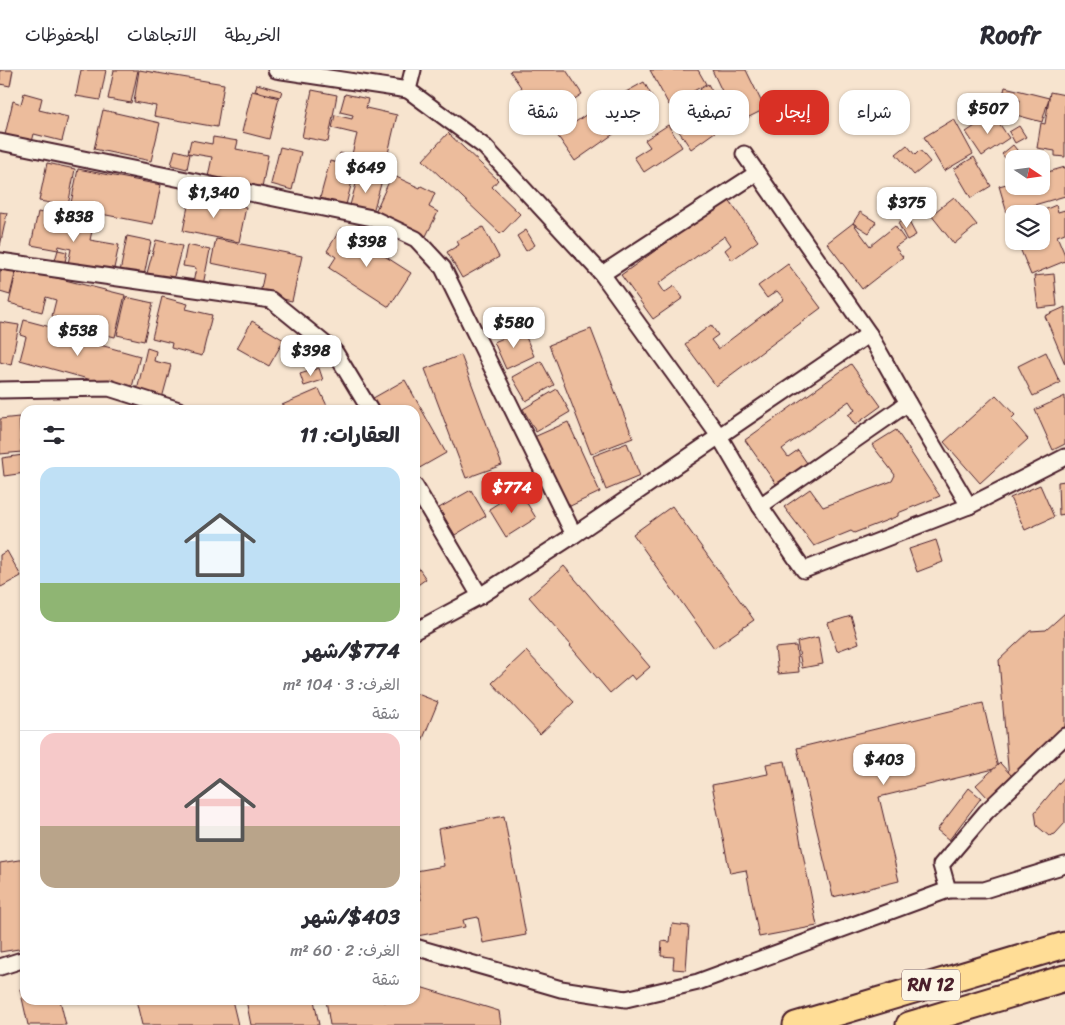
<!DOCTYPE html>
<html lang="ar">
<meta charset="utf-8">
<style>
:root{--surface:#fff;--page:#f7f7f7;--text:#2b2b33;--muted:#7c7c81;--line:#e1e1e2;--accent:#d93025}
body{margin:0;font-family:Sriracha,"Playpen Sans Arabic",sans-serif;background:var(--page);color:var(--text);direction:rtl;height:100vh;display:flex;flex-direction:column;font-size:19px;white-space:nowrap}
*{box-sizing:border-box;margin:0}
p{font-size:16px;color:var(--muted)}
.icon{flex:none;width:28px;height:28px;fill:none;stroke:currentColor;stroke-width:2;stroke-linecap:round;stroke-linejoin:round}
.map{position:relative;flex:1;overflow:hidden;direction:ltr}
.details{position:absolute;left:20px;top:335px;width:400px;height:600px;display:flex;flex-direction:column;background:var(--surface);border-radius:15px;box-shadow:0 1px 4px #0004;direction:rtl}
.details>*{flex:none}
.hud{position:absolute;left:435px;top:20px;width:475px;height:45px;direction:rtl;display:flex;gap:10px}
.needle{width:32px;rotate:103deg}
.buttons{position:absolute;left:1005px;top:80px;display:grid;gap:10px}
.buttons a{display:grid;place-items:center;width:45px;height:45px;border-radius:10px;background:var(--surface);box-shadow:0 1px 4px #0004;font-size:25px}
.price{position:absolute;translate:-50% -42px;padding:0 11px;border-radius:10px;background:#fff;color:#222;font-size:16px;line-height:32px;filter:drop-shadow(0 1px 2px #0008)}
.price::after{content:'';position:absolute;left:50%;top:30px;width:15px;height:11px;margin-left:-8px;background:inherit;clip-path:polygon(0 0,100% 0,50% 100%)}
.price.current{background:var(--accent);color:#fff}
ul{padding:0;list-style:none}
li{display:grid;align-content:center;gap:10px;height:265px;padding:0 20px}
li+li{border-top:1px solid var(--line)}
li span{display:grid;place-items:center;height:155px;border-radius:15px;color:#555}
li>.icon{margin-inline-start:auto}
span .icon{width:90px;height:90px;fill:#fffc;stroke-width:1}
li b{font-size:21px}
h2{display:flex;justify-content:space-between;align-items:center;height:60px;padding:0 20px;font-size:21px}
.chip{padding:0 18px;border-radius:15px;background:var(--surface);box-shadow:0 1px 4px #0004;font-size:18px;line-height:45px}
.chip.current{background:var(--accent);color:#fff}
header{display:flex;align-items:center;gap:30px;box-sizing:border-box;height:70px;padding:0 25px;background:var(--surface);border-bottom:1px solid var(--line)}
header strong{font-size:24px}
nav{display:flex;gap:28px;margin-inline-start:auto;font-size:18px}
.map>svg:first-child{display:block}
.building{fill:#ecbc9c;stroke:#4a1f2b}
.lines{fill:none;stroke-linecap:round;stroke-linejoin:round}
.minor-casing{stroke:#4a1f2b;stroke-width:19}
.trunk-casing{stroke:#4a1f2b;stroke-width:29}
.minor{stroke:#fcf5e5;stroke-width:15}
.trunk{stroke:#ffdd96;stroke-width:25}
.labels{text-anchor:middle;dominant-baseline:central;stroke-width:4.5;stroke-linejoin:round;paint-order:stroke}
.shield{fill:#fcf5e5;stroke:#7f5f63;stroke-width:1}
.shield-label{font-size:18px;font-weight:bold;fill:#4a1f2b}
</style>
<header>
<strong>Roofr</strong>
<nav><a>الخريطة</a><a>الاتجاهات</a><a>المحفوظات</a></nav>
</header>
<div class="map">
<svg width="1065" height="955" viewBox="0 0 1065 955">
<rect width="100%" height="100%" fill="#f7e4cf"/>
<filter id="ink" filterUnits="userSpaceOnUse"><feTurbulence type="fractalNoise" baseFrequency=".02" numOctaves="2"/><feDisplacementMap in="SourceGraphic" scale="10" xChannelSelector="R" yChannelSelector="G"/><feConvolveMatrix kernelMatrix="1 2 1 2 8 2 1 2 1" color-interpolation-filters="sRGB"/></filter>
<g filter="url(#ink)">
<!-- building -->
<g class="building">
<polygon points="0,0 13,0 10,16 0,14"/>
<polygon points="81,0 106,0 100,30 76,26"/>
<polygon points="114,0 138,0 131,33 108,29"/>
<polygon points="139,0 224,14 217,57 154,46 156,36 134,32"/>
<polygon points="511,0 566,0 582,24 535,56 519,32 527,26 510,1"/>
<polygon points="650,0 698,0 706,14 669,35"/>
<polygon points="712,0 746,0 765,39 737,53"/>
<polygon points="644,12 655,32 615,55 604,34"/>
<polygon points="257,14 282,21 280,27 255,21"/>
<polygon points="708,14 728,51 720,55 700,19"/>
<polygon points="1005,17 1049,28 1042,52 1016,45 1020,30 1003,25"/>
<polygon points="312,20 337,25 328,72 302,67"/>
<polygon points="252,21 279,28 269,69 242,62"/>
<polygon points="697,22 722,57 691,79 676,57 684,51 675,38"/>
<polygon points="1050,22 1065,25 1065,87 1055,86 1055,81 1037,78 1041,53 1045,54"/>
<polygon points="24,23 42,28 39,40 68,47 62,71 34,64 32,72 5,65 13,31 21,34"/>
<polygon points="345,24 368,29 366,38 397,45 386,92 352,84 357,64 332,58 335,45 352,49 353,45 340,42"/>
<polygon points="597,37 615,63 575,91 557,65"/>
<polygon points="103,40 160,53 151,91 94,79"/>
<polygon points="993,44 1009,68 982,86 966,62"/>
<polygon points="954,49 973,84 944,101 924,67"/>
<polygon points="668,55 682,77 644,102 634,87 650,77 645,70"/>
<polygon points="1019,56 1026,67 1015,73 1009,62"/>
<polygon points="448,63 498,110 492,117 520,144 501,164 423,90"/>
<polygon points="213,67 238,71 236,79 268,85 261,124 232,119 234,111 208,107 212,87 188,83 191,70 212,74"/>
<polygon points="907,75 915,85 920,80 930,92 914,105 896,84"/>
<polygon points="1013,75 1024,89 1014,89 1014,99 1002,84"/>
<polygon points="280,77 301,82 292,120 271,114"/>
<polygon points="175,80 190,84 187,99 171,95"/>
<polygon points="340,83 358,88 346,135 320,128 330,91 338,93"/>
<polygon points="974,87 991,116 971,128 954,99"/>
<polygon points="47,93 75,99 68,136 39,131"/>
<polygon points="1065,97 1065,126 1007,143 999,116 1014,112 1014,116 1041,116 1041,104"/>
<polygon points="78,99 161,115 153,154 70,138"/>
<polygon points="392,105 420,118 421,116 435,123 429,137 438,142 426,166 375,142"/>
<polygon points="358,107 381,114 373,142 350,135"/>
<polygon points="190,126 246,137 239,172 183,161"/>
<polygon points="954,127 977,155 954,174 931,145"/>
<polygon points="728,129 758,171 732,190 725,180 731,175 725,166 658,214 664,223 674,216 683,228 653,249 621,205"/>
<polygon points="1056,135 1058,142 1065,140 1065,163 1057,166 1065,185 1065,191 1031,205 1017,171 1041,171 1041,144 1035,144"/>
<polygon points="0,142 7,143 0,176"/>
<polygon points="38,142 68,149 67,156 92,161 90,170 119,175 113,203 68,194 71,179 59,176 58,180 31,175"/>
<polygon points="860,142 876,152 869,163 853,153"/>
<polygon points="907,148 916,165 907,170 898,153"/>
<polygon points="853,153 870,176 895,156 905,170 895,177 903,187 862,219 827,173"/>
<polygon points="483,157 499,187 462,208 447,182 459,175 457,171"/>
<polygon points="341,158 411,203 389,237 329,198 336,187 327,181"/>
<polygon points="526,160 535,175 526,181 517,166"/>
<polygon points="127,166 151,171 144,206 120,202"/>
<polygon points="216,169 302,186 292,231 260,224 264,204 211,193"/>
<polygon points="156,170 182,176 172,214 146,207"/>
<polygon points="187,175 210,180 203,215 193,213 196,198 183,196"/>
<polygon points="58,180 67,182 65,192 55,190"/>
<polygon points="788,194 821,238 716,316 685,274 711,255 718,265 711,270 718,279 784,229 777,221 767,228 758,216"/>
<polygon points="2,196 16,200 10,225 0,222 0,203"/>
<polygon points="17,198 125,225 115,267 86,260 88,254 52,246 56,230 46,227 42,242 9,233"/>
<polygon points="1054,204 1057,236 1038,238 1034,206"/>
<polygon points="126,227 153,233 144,271 117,265"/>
<polygon points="162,227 188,234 186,239 212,245 202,286 171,278 172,273 152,268"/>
<polygon points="1065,237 1065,294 1045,246"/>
<polygon points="24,250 58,259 57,263 140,286 131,321 20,290 26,267 20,265"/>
<polygon points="252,251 284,270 269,296 237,278"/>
<polygon points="0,252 19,255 11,295 0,292"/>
<polygon points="591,259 633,368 591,384 549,275"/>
<polygon points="523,260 534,286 506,299 494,272"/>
<polygon points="147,278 156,281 154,291 171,295 161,332 136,325"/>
<polygon points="1046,282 1060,313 1033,326 1018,296"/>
<polygon points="461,285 502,395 466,408 425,299"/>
<polygon points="541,291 554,315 526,331 512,307"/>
<polygon points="851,294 881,336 855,355 848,345 855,340 849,331 782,379 788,387 798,380 807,393 776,414 745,370"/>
<polygon points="319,298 323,310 304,316 300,304"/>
<polygon points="405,310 446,383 416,400 415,398 415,340 373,340 368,331"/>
<polygon points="319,319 329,340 285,340 282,335"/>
<polygon points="557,319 570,342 536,362 523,339"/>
<polygon points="996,325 1015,345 1011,349 1028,369 980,413 944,372"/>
<polygon points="1065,326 1065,374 1053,380 1035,340"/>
<polygon points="19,347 22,382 0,384 0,349"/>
<polygon points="568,352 600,422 566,438 534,367"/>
<polygon points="896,360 940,426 898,443 898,446 854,463 851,461 814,476 784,437 810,419 823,437 892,411 895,405 872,375"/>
<polygon points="627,373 640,406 606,420 593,386"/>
<polygon points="23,385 25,403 4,406 2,388"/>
<polygon points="1065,411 1065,444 1059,445 1058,412"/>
<polygon points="1040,415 1054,447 1025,460 1010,428"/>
<polygon points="471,420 486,446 455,465 439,438"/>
<polygon points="519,420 536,448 506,467 489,439"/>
<polygon points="672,436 754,550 714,578 633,464"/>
<polygon points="936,470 943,492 917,502 909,479"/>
<polygon points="7,481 21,506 1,517 0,515 0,485"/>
<polygon points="415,493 426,509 415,517"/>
<polygon points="564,496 650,597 635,610 631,605 610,623 570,576 571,575 529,527"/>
<polygon points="1065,543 1065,657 1009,709 999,590 1030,561 1046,560"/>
<polygon points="851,546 859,573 837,581 828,553"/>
<polygon points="818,567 823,594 802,598 797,572"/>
<polygon points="796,576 799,602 778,604 775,578"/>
<polygon points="526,581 574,632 540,664 492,613"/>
<polygon points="415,623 438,632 420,676 415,674"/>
<polygon points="983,633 998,698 879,727 899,811 833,827 797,678"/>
<polygon points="785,691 817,856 759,867 746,800 730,803 712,715 768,704 766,694"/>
<polygon points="1000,693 1012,706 988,728 976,715"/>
<polygon points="1065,706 1065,753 1055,764 1049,766 1037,756 1035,742"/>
<polygon points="969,718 981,728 949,770 937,760"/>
<polygon points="504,746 526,865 483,873 478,847 463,850 465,857 417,866 415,853 415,831 421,830 416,801 444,796 438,759"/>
<polygon points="25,789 25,878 0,882 0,793"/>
<polygon points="672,854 689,856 686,900 673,899 674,887 661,886 662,871 670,872"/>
<polygon points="420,917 499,941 501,955 330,955 326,930 382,930 383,932 394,930 415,930 415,927 417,926"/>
<polygon points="25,918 25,930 60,930 66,955 28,955 20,919"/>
<polygon points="136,930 232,930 238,955 142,955"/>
<polygon points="246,930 314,930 319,955 251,955"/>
</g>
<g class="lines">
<!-- minor casing -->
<g class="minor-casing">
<g id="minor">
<polyline points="276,0 408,20"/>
<polyline points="413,0 408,20 485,77 602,204 719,366 760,436 804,500 969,436 1065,387"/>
<polyline points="0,72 372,148 416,169 443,198 574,465"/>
<polyline points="744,84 869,264 908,333 969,436"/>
<polyline points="0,191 271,230 335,282 370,340"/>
<polyline points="602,204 757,103"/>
<polyline points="0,320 109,318 179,340"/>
<polyline points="415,416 480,526"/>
<polyline points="760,436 908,333"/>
<polyline points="415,561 480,526 574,465 869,264"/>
<polyline points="1065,666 986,742 941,795 948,820 984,820 1065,795"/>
<polyline points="415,877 561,919 626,929 698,912 948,820"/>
<polyline points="0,897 25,889"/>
</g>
</g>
<!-- trunk casing -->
<g class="trunk-casing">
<g id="trunk">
<polyline points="796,955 1065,875"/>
<polyline points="909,955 1065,908"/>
</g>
</g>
<!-- minor -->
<use href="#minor" class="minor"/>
<!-- trunk -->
<use href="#trunk" class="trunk"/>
</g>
</g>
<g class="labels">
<!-- shield labels -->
<rect class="shield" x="902" y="899.5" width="58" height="31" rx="4"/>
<g class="shield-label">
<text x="931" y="915">RN 12</text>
</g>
</g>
</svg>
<div class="buttons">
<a><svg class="needle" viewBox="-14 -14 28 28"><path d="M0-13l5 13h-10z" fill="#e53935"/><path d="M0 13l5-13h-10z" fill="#7c7c81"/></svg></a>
<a><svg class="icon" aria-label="layers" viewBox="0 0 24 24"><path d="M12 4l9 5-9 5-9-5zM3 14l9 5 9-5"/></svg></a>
</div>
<b class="price" style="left:988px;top:65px">$507</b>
<b class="price" style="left:366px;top:124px">$649</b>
<b class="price" style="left:214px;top:149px">$1,340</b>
<b class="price" style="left:907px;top:159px">$375</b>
<b class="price" style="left:74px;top:173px">$838</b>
<b class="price" style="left:367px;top:198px">$398</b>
<b class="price" style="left:514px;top:279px">$580</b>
<b class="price" style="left:78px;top:287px">$538</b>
<b class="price" style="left:311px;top:307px">$398</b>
<b class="price current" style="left:512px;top:444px">$774</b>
<b class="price" style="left:884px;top:716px">$403</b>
<div class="hud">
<a class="chip">شراء</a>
<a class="chip current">إيجار</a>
<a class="chip">تصفية</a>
<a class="chip">جديد</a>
<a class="chip">شقة</a>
</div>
<section class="details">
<h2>العقارات: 11<svg class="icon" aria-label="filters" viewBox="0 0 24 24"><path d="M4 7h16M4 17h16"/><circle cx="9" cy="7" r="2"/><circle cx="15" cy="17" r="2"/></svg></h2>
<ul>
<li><span style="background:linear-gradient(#bfe0f5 75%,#8fb573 0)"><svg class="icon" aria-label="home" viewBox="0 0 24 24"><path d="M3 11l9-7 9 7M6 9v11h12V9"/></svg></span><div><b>$774/شهر</b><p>الغرف: 3 · 104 m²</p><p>شقة</p></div></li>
<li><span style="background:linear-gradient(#f6c9c9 60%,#b9a48a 0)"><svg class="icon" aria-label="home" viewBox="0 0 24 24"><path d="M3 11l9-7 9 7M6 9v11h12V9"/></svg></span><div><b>$403/شهر</b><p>الغرف: 2 · 60 m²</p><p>شقة</p></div></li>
</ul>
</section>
</div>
